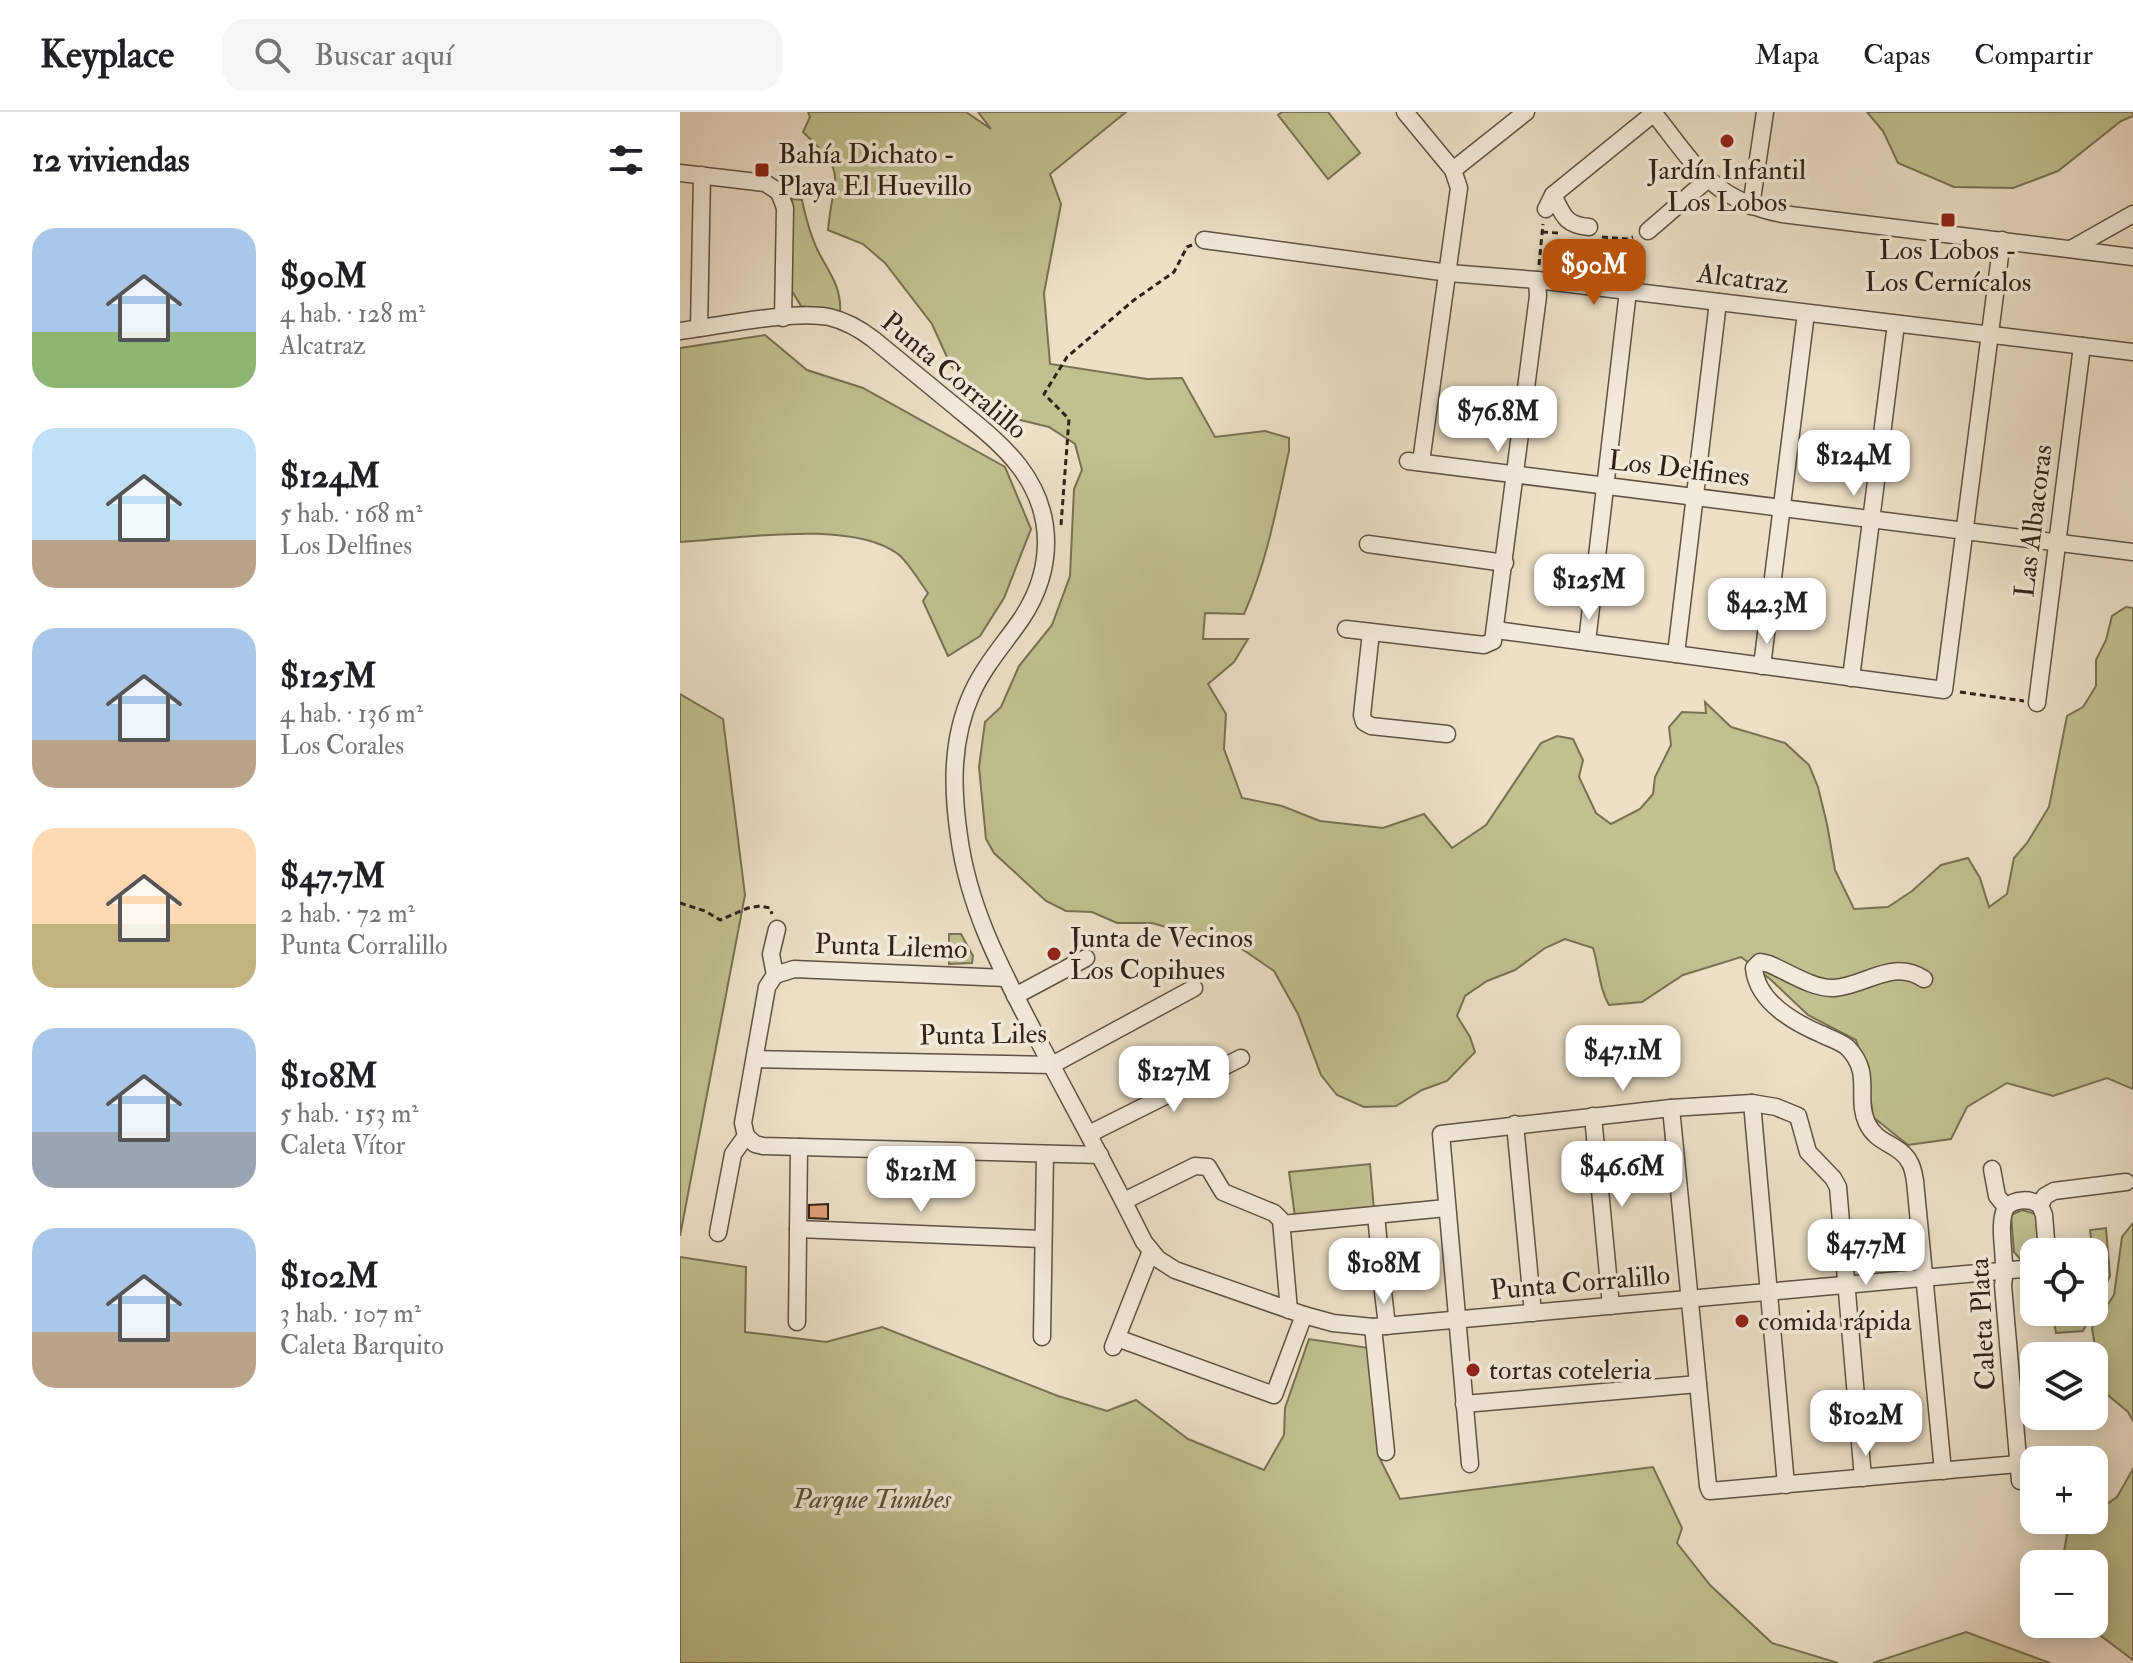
<!DOCTYPE html>
<html lang="es">
<meta charset="utf-8">
<style>
:root{--surface:#fff;--page:#f6f6f6;--text:#202124;--muted:#757577;--line:#e0e0e0;--accent:#b45309}
body{margin:0;font-family:"IM FELL Double Pica",serif;background:var(--page);color:var(--text);height:100vh;display:flex;flex-direction:column;font-size:30px;white-space:nowrap}
*{box-sizing:border-box;margin:0}
p{font-size:26px;color:var(--muted)}
.icon{flex:none;width:44px;height:44px;fill:none;stroke:currentColor;stroke-width:2;stroke-linecap:round;stroke-linejoin:round}
.map{position:relative;flex:1;overflow:hidden}
.drawer{display:flex;flex-direction:column;background:var(--surface);width:680px}
.drawer>*{flex:none}
.fabs{position:absolute;left:1340px;top:1126px;display:grid;gap:16px}
.fabs a{display:grid;place-items:center;width:88px;height:88px;border-radius:16px;background:var(--surface);box-shadow:0 4px 20px #0003;font-size:40px}
.price{position:absolute;translate:-50% -68px;padding:0 18px;border-radius:16px;background:#fff;color:#222;font-size:26px;line-height:52px;filter:drop-shadow(0 2px 4px #0008)}
.price::after{content:'';position:absolute;left:50%;top:48px;width:24px;height:18px;margin-left:-12px;background:inherit;clip-path:polygon(0 0,100% 0,50% 100%)}
.price.selected{background:var(--accent);color:#fff}
ul{padding:0;list-style:none}
li{display:flex;align-items:center;gap:24px;height:200px;padding:0 32px}
li span{display:grid;place-items:center;flex:none;width:224px;height:160px;border-radius:24px;color:#555}
li>.icon{margin-inline-start:auto}
span .icon{width:96px;height:96px;fill:#fffc;stroke-width:1}
li b{font-size:34px}
h2{display:flex;justify-content:space-between;align-items:center;height:96px;padding:0 32px;font-size:34px}
header{display:flex;align-items:center;gap:48px;box-sizing:border-box;height:112px;padding:0 40px;background:var(--surface);border-bottom:2px solid var(--line)}
header strong{font-size:38px}
nav{display:flex;gap:44px;margin-inline-start:auto;font-size:28px}
.search{width:560px;height:72px;background:var(--page);display:flex;align-items:center;gap:20px;box-sizing:border-box;padding:0 28px;border-radius:24px;color:var(--muted);font-size:30px}
main{display:flex;flex:1;min-height:0}
.map>svg:first-child{display:block}
.green{fill:#c0c090;stroke:#787154;stroke-width:2}
.building{fill:#de9d77;stroke:#302217;stroke-width:2}
.lines{fill:none;stroke-linecap:round;stroke-linejoin:round}
.minor-casing{stroke:#5f5243;stroke-width:19}
.path{stroke:#302217;stroke-width:3;stroke-dasharray:6 4;stroke-linecap:butt}
.minor{stroke:#f3ebda;stroke-width:16}
.poi-dot{fill:#8f2418;stroke:#f3ebda;stroke-width:3}
.labels{text-anchor:middle;dominant-baseline:central;stroke-width:7;stroke-linejoin:round;paint-order:stroke}
.poi-label{font-size:28px;fill:#302217;stroke:#f3ebda;text-anchor:start}
.street-label{font-size:28px;fill:#302217;stroke:#f3ebda}
.park-label{font-size:28px;font-style:italic;fill:#5b513b;stroke:#f3ebda}
</style>
<header>
<strong>Keyplace</strong>
<div class="search"><svg class="icon" aria-label="search" viewBox="0 0 24 24"><circle cx="10" cy="10" r="6"/><path d="M15 15l6 6"/></svg>Buscar aquí</div>
<nav><a>Mapa</a><a>Capas</a><a>Compartir</a></nav>
</header>
<main>
<section class="drawer">
<h2>12 viviendas<svg class="icon" aria-label="filters" viewBox="0 0 24 24"><path d="M4 7h16M4 17h16"/><circle cx="9" cy="7" r="2"/><circle cx="15" cy="17" r="2"/></svg></h2>
<ul>
<li><span style="background:linear-gradient(#a9c7e8 65%,#8fb573 0)"><svg class="icon" aria-label="home" viewBox="0 0 24 24"><path d="M3 11l9-7 9 7M6 9v11h12V9"/></svg></span><div><b>$90M</b><p>4 hab. · 128 m²</p><p>Alcatraz</p></div></li>
<li><span style="background:linear-gradient(#bfe0f5 70%,#b9a48a 0)"><svg class="icon" aria-label="home" viewBox="0 0 24 24"><path d="M3 11l9-7 9 7M6 9v11h12V9"/></svg></span><div><b>$124M</b><p>5 hab. · 168 m²</p><p>Los Delfines</p></div></li>
<li><span style="background:linear-gradient(#a9c7e8 70%,#b9a48a 0)"><svg class="icon" aria-label="home" viewBox="0 0 24 24"><path d="M3 11l9-7 9 7M6 9v11h12V9"/></svg></span><div><b>$125M</b><p>4 hab. · 136 m²</p><p>Los Corales</p></div></li>
<li><span style="background:linear-gradient(#ffd9b3 60%,#c2b280 0)"><svg class="icon" aria-label="home" viewBox="0 0 24 24"><path d="M3 11l9-7 9 7M6 9v11h12V9"/></svg></span><div><b>$47.7M</b><p>2 hab. · 72 m²</p><p>Punta Corralillo</p></div></li>
<li><span style="background:linear-gradient(#a9c7e8 65%,#9aa5b1 0)"><svg class="icon" aria-label="home" viewBox="0 0 24 24"><path d="M3 11l9-7 9 7M6 9v11h12V9"/></svg></span><div><b>$108M</b><p>5 hab. · 153 m²</p><p>Caleta Vítor</p></div></li>
<li><span style="background:linear-gradient(#a9c7e8 65%,#b9a48a 0)"><svg class="icon" aria-label="home" viewBox="0 0 24 24"><path d="M3 11l9-7 9 7M6 9v11h12V9"/></svg></span><div><b>$102M</b><p>3 hab. · 107 m²</p><p>Caleta Barquito</p></div></li>
</ul>
</section>
<div class="map">
<svg width="1453" height="1551" viewBox="0 0 1453 1551">
<rect width="100%" height="100%" fill="#ece0c6"/>
<filter id="stains"><feTurbulence type="fractalNoise" baseFrequency=".0025" numOctaves="4"/><feColorMatrix values="0 0 0 0 .2 0 0 0 0 .09 0 0 0 0 .02 0 0 0 .5 -.17"/></filter>
<radialGradient id="worn" r=".72"><stop offset=".6" stop-color="#630" stop-opacity="0"/><stop offset="1" stop-color="#630" stop-opacity=".3"/></radialGradient>
<!-- green -->
<g class="green">
<path d="M128 0H286L311 17 298 0H446L370 62 381 92 364 181 370 252 467 267 502 266 535 325 585 319 609 326V339C597 394 587 450 564 502L525 501 523 527H568L554 550 528 572 546 602 544 637 562 686 602 694 640 709 703 716 744 702 772 736 806 713 861 631 877 624 893 627 903 648 899 665 916 701 931 712 960 697 973 682 975 665 991 633 989 615 1002 600 1026 601 1025 590 1051 615 1105 631 1129 653 1138 675 1147 712 1155 758 1174 797 1208 795 1232 779 1261 753 1288 746 1300 766 1309 795 1327 782 1334 746 1347 731 1369 695 1387 604 1403 595 1416 574V548L1426 528 1432 504 1446 495 1453 496V977L1427 966 1373 984 1327 971 1287 995 1271 1027 1228 1033 1193 1005 1187 960 1176 928 1128 903 1090 867 1061 845 1003 863 962 890 929 893C919 876 919 855 913 836L885 827 865 836 835 858 807 869 785 884 777 904 790 925 795 940 767 969 742 978 716 994 684 995 657 983 641 963 618 902 594 859 562 837 472 811H437L412 800 386 799 366 789 314 741 306 727 299 655 305 610 321 595 339 554 372 513 390 464 394 377 402 358 395 332 369 315 316 302 271 254 252 212 205 151 183 132 148 118C153 61 170 64 123 20L130 5Z"/>
<polygon points="602,0 648,0 680,41 648,67 598,3"/>
<polygon points="1187,0 1453,0 1453,4 1441,9 1378,59 1333,76 1274,75 1218,51 1203,19"/>
<path d="M112 87 122 88C126 107 131 126 140 143 151 163 162 177 160 202L121 194 110 176Z"/>
<path d="M85 223 127 258 183 276 325 355 351 417 324 486 300 524 268 544 243 489 248 481C239 469 229 451 218 442 170 407 58 427 0 430V236Z"/>
<polygon points="0,582 43,607 65,783 0,1124"/>
<polygon points="269,822 281,822 293,844 292,851 269,852"/>
<polygon points="690,1052 694,1098 615,1105 609,1060"/>
<polygon points="1342,1098 1356,1102 1359,1138 1354,1140 1354,1147 1342,1149 1334,1140 1331,1103"/>
<polygon points="1453,1111 1453,1309 1448,1300 1422,1278 1412,1216 1434,1183 1442,1125"/>
<polygon points="1426,1116 1430,1164 1414,1196 1416,1165 1410,1118"/>
<polygon points="0,1145 66,1155 65,1220 146,1230 202,1215 378,1284 427,1299 456,1288 508,1327 584,1358 604,1323 605,1296 629,1227 689,1236 700,1347 720,1387 973,1355 1002,1416 997,1431 1030,1473 1092,1531 1158,1551 0,1551"/>
<polygon points="1398,1200 1412,1200 1403,1219 1376,1221 1374,1210 1397,1206"/>
<polygon points="1453,1357 1453,1548 1405,1512 1414,1512 1414,1452 1382,1452 1387,1422 1405,1408 1414,1408 1414,1401 1437,1385"/>
<polygon points="1286,1520 1370,1551 1193,1551"/>
</g>
<!-- building -->
<polygon class="building" points="148,1092 148,1107 129,1106 129,1093"/>
<g class="lines">
<!-- minor casing -->
<g class="minor-casing">
<g id="minor">
<polyline points="725,0 773,58 779,76 741,350"/>
<path d="M973 0C1014 52 1032 88 1102 102L1453 145"/>
<polyline points="773,58 846,0"/>
<polyline points="0,61 85,71 99,80 105,96 103,206"/>
<path d="M873 83C883 103 885 113 909 115"/>
<polyline points="1071,94 1085,0"/>
<polyline points="866,97 873,83 974,1"/>
<polyline points="968,119 1027,68"/>
<polyline points="524,128 769,161 857,168 1453,240"/>
<polyline points="1391,137 1453,102"/>
<polyline points="19,216 22,63"/>
<path d="M0 219C41 214 111 198 149 205 166 209 180 217 193 227 221 250 249 273 277 296 299 314 322 332 339 354 375 401 374 457 342 506 325 531 304 554 292 581 271 627 272 676 279 724 289 799 323 860 357 926 393 994 430 1061 464 1130L478 1147 495 1158 624 1203 653 1211 693 1215 1354 1156"/>
<polyline points="728,349 1453,440"/>
<polyline points="688,432 825,451"/>
<polyline points="666,517 804,533 813,529 858,184 857,168"/>
<polyline points="816,518 1264,578 1322,128"/>
<polyline points="691,520 682,603 684,610 691,614 767,622"/>
<polyline points="907,530 948,179"/>
<polyline points="996,542 1038,190"/>
<polyline points="1082,554 1126,201"/>
<polyline points="1171,566 1216,212"/>
<polyline points="1357,591 1402,234"/>
<polyline points="95,863 91,842 97,817"/>
<path d="M1244 867C1212 846 1186 874 1154 876 1133 877 1108 860 1089 852L1080 850 1074 856C1077 889 1113 910 1141 922 1149 926 1162 930 1168 936 1193 962 1175 985 1187 1011 1197 1033 1220 1031 1230 1051 1233 1056 1234 1063 1235 1069L1263 1359"/>
<polyline points="335,884 406,846"/>
<polyline points="75,947 372,953 514,876"/>
<polyline points="1072,991 1106,1373"/>
<polyline points="991,996 1028,1374 1030,1379 1338,1352"/>
<polyline points="913,1004 931,1194"/>
<polyline points="835,1012 853,1201"/>
<polyline points="409,1022 561,946"/>
<polyline points="66,1024 63,1011 87,875 95,863 114,857 326,866"/>
<polyline points="66,1024 75,1032 83,1034 420,1043"/>
<polyline points="1312,1057 1317,1084 1326,1095"/>
<polyline points="444,1089 515,1054 528,1055 543,1080 594,1101 601,1108 609,1198"/>
<polyline points="1360,1093 1365,1084 1374,1079 1446,1070"/>
<polyline points="1360,1093 1364,1103 1367,1140"/>
<path d="M1326 1095C1316 1115 1328 1149 1323 1173L1340 1369"/>
<path d="M1326 1095C1335 1087 1350 1086 1360 1093"/>
<polyline points="696,1103 699,1134"/>
<polyline points="602,1112 766,1096"/>
<polyline points="118,1117 363,1127"/>
<polyline points="38,1121 53,1042 66,1024"/>
<polyline points="702,1171 707,1214"/>
<polyline points="117,1210 119,1035"/>
<polyline points="693,1215 706,1340"/>
<polyline points="362,1225 365,1042"/>
<polyline points="437,1226 594,1283 624,1203"/>
<polyline points="433,1235 471,1139"/>
<polyline points="784,1292 1018,1272"/>
<polyline points="790,1352 761,1022 991,996 1072,991 1096,995 1118,1004 1128,1040 1153,1066 1158,1075 1183,1366"/>
</g>
</g>
<!-- path -->
<g class="path">
<polyline points="862,120 878,121"/>
<polyline points="922,125 947,127 953,125"/>
<polyline points="859,153 863,112"/>
<polyline points="381,413 389,307 364,282 387,245 454,188 494,160 507,135 512,133"/>
<polyline points="1280,580 1344,589"/>
<polyline points="0,791 25,799 40,808 68,796 80,794 90,796 92,802"/>
</g>
<!-- minor -->
<use href="#minor" class="minor"/>
</g>
<!-- markers -->
<g class="poi-dot">
<circle cx="1047" cy="29" r="8"/>
<rect x="74" y="50" width="16" height="16" rx="4"/>
<rect x="1260" y="100" width="16" height="16" rx="4"/>
<circle cx="374" cy="842" r="8"/>
<circle cx="1062" cy="1209" r="8"/>
<circle cx="793" cy="1258" r="8"/>
</g>
<g class="labels">
<!-- poi labels -->
<g class="poi-label">
<text x="98" y="42">Bahía Dichato -<tspan x="98" dy="32">Playa El Huevillo</tspan></text>
<text x="1047" y="58" text-anchor="middle">Jardín Infantil<tspan x="1047" dy="32">Los Lobos</tspan></text>
<text x="1268" y="138" text-anchor="middle">Los Lobos -<tspan x="1268" dy="32">Los Cernícalos</tspan></text>
<text x="390" y="826">Junta de Vecinos<tspan x="390" dy="32">Los Copihues</tspan></text>
<text x="1078" y="1209">comida rápida</text>
<text x="809" y="1258">tortas coteleria</text>
</g>
<!-- street labels -->
<g class="street-label">
<text transform="translate(1063 167) rotate(7)">Alcatraz</text>
<text transform="translate(274 264) rotate(40)">Punta Corralillo</text>
<text transform="translate(999 357) rotate(7)">Los Delfines</text>
<text transform="translate(1354 409) rotate(-83)">Las Albacoras</text>
<text transform="translate(211 835) rotate(2)">Punta Lilemo</text>
<text transform="translate(303 923) rotate(-1)">Punta Liles</text>
<text transform="translate(900 1171) rotate(-5)">Punta Corralillo</text>
<text transform="translate(1303 1212) rotate(-93)">Caleta Plata</text>
</g>
<!-- park labels -->
<g class="park-label">
<text x="192" y="1387">Parque Tumbes</text>
</g>
</g>
<rect width="100%" height="100%" filter="url(#stains)"/>
<rect width="100%" height="100%" fill="url(#worn)"/>
</svg>
<div class="fabs">
<a><svg class="icon" aria-label="locate" viewBox="0 0 24 24"><circle cx="12" cy="12" r="6"/><path d="M12 2v4M12 18v4M2 12h4M18 12h4"/></svg></a>
<a><svg class="icon" aria-label="layers" viewBox="0 0 24 24"><path d="M12 4l9 5-9 5-9-5zM3 14l9 5 9-5"/></svg></a>
<a>+</a>
<a>−</a>
</div>
<b class="price selected" style="left:914px;top:195px">$90M</b>
<b class="price" style="left:818px;top:342px">$76.8M</b>
<b class="price" style="left:1174px;top:386px">$124M</b>
<b class="price" style="left:909px;top:510px">$125M</b>
<b class="price" style="left:1087px;top:534px">$42.3M</b>
<b class="price" style="left:943px;top:981px">$47.1M</b>
<b class="price" style="left:494px;top:1002px">$127M</b>
<b class="price" style="left:942px;top:1097px">$46.6M</b>
<b class="price" style="left:241px;top:1102px">$121M</b>
<b class="price" style="left:1186px;top:1175px">$47.7M</b>
<b class="price" style="left:704px;top:1194px">$108M</b>
<b class="price" style="left:1186px;top:1346px">$102M</b>
</div>
</main>
